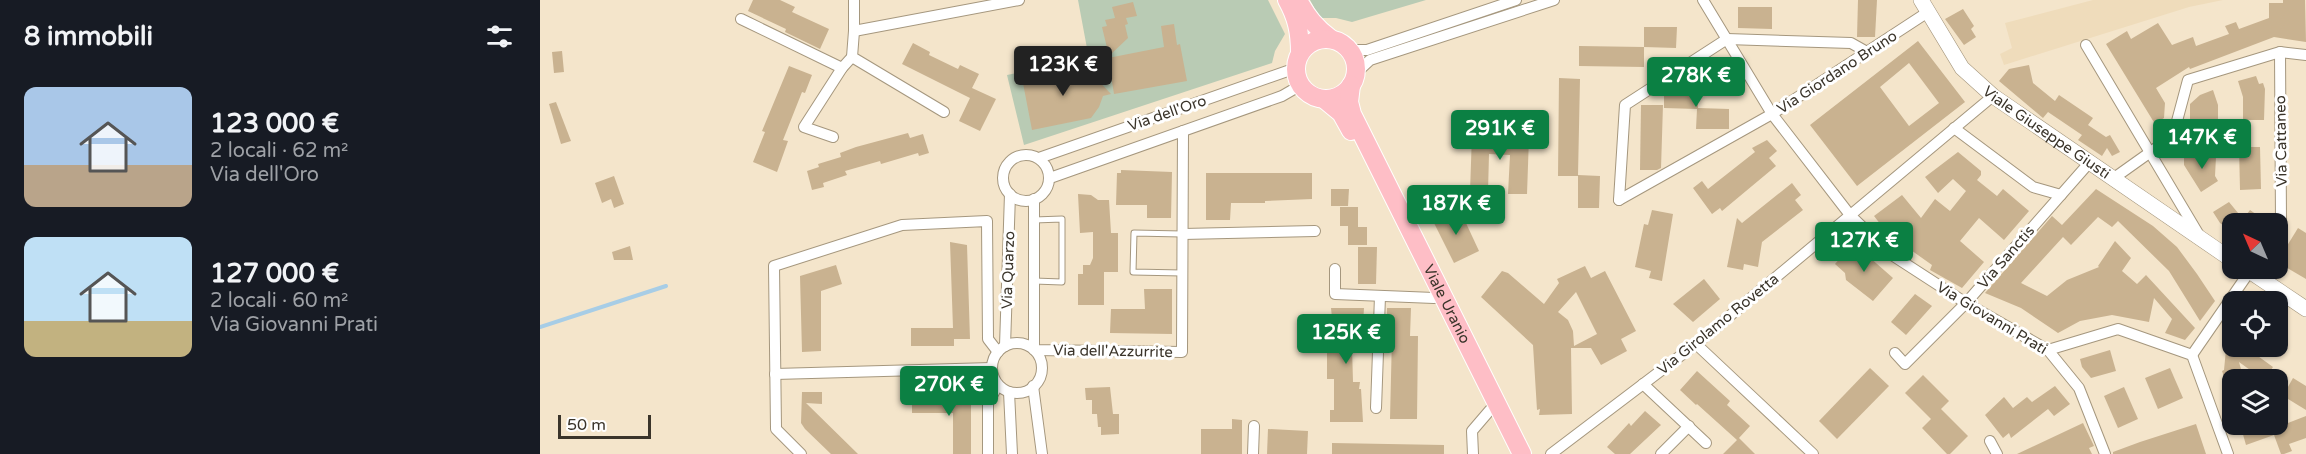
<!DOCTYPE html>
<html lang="it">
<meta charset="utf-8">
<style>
:root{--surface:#171b24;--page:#20242c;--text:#f1f3f6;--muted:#9ea1a6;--accent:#0b8043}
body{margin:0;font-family:"Varela Round",sans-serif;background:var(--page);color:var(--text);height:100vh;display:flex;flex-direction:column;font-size:22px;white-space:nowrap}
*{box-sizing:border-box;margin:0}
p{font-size:20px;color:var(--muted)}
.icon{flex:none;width:33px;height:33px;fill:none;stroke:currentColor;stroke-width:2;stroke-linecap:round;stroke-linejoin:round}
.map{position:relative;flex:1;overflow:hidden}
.panel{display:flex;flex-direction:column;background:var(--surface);width:540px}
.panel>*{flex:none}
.needle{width:39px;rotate:316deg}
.fabs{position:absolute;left:1682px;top:213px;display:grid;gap:12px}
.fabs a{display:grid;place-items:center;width:66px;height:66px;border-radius:12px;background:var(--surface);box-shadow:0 2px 4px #0004;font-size:30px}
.scale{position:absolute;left:18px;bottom:15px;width:93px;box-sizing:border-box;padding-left:6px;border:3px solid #3a342a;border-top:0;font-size:16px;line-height:21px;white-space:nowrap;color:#3a342a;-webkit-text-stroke:4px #fff;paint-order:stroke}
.price{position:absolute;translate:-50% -51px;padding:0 14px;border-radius:6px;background:var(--accent);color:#fff;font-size:20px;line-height:39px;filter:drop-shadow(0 2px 3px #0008)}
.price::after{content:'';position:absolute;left:50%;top:36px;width:18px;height:14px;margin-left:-9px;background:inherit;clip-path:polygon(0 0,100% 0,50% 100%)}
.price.selected{background:#222;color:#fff}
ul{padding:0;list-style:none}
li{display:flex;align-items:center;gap:18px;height:150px;padding:0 24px}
li span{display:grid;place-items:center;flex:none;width:168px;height:120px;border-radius:12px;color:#555}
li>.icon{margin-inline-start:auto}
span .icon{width:72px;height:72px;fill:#fffc;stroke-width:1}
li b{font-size:26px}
h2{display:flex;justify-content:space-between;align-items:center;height:72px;padding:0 24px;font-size:26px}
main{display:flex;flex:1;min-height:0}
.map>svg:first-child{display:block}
.built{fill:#efdcbb}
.green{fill:#b9cbb4}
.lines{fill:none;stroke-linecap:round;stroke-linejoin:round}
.stream{stroke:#a7cde6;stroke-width:4}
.building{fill:#c9b290;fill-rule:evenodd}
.lane-casing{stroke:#a5977e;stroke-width:7}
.street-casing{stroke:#a5977e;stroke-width:12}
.secondary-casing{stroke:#a5977e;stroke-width:16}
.primary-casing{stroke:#fff;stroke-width:20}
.lane{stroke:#fff;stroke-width:5}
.street{stroke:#fff;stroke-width:10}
.secondary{stroke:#fff;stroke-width:15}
.primary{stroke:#febec6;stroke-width:18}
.labels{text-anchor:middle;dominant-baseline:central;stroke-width:6;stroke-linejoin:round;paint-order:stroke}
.street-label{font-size:15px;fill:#3a342a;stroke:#fff}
</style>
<main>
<section class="panel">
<h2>8 immobili<svg class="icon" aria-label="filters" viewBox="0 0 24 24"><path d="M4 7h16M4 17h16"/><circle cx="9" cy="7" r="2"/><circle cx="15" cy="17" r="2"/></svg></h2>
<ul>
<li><span style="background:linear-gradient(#a9c7e8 65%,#b9a48a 0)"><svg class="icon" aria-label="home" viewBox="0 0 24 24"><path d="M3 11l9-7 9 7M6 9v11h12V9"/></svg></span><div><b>123 000 €</b><p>2 locali · 62 m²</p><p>Via dell'Oro</p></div></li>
<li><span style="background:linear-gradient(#bfe0f5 70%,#c2b280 0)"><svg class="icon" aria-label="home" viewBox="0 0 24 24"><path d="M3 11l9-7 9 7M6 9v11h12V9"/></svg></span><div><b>127 000 €</b><p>2 locali · 60 m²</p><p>Via Giovanni Prati</p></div></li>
</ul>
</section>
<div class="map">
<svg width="1766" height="454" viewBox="0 0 1766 454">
<rect width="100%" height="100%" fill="#f4e5cb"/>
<!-- built -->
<polygon class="built" points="1553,0 1683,0 1649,7 1464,65 1460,54 1472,48 1465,23"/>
<!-- green -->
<g class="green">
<polygon points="538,0 728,0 745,34 735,51 732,63 484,145 467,75 549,59"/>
<polygon points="770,0 886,0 812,22 796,18 780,18"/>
</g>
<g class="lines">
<!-- stream -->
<polyline class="stream" points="0,327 126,286"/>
</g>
<!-- building -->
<g class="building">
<polygon points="213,0 240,0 255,7 252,12 289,29 280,49 245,32 246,29 208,11"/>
<polygon points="1318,0 1337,0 1335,37 1317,37"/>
<polygon points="1743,0 1765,0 1766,42 1734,37 1650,69 1649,67 1616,88 1625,103 1624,118 1615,124 1566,44 1587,31 1591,39 1618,23 1632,45 1653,37 1656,46 1689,34 1685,26 1696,22 1699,29 1729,18 1729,3 1743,3"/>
<polygon points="593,2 597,16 586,18 588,24 585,25 588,38 569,56 562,27 567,26 565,20 575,18 572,7"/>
<polygon points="1198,7 1232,7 1232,29 1198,28"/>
<polygon points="1423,9 1434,26 1431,29 1436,37 1424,45 1405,19"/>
<polygon points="634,24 637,45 640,44 647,81 574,94 568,58 624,47 621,26"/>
<polygon points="1104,27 1137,27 1136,48 1104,47 1104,67 1039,66 1039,46 1104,47"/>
<path d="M1378 41 1425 102 1317 186 1270 125ZM1369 63 1399 103 1369 126 1340 87Z"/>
<polygon points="373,43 390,52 389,55 418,69 420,65 439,74 432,88 456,99 440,131 419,121 430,98 362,64"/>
<polygon points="22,51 24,72 14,73 12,52"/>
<polygon points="1489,65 1493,83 1515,101 1519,95 1553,118 1548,125 1566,137 1570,135 1580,152 1572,156 1567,148 1562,156 1538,140 1542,135 1508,112 1503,118 1459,81 1469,69"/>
<polygon points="249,66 272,75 265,93 262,92 243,140 248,141 237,172 213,162 225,132 222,131"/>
<polygon points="542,68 552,74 571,94 563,96 559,107 551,118 492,130 482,78"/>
<polygon points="1716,76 1719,84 1723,83 1725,89 1724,120 1703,120 1703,97 1698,81"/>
<polygon points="1019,78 1040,79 1038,175 1060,176 1059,208 1038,208 1038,176 1018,176"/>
<polygon points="1126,87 1158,88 1158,108 1189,109 1189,129 1156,129 1157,109 1124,108 1124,89"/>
<polygon points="1673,90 1678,105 1678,133 1650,132 1650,104 1660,95"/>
<polygon points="16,102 31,141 21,144 9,104"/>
<polygon points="1101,105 1123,105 1121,168 1117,170 1100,170"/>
<polygon points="368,133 370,138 383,134 389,153 379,156 378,153 341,164 340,161 305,171 307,175 283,183 284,187 272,190 267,171 279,167 278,164 301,157 300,153 316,147"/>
<polygon points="932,134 989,137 987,194 968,194 970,155 949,154 948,192 930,192"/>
<polygon points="1227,140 1237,151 1229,158 1236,166 1182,211 1180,208 1172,214 1153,188 1162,181 1168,189 1215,152 1212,148"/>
<polygon points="1699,147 1720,147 1721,189 1700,190"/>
<polygon points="1418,152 1441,171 1441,175 1437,180 1457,196 1463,189 1489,211 1464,240 1439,218 1420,241 1444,262 1422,288 1390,270 1392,265 1361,243 1359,247 1338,227 1341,225 1334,216 1362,195 1381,218 1395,199 1410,211 1426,191 1413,179 1398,193 1385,177"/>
<polygon points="1644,155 1676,157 1675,176 1678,181 1661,192 1644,165"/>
<polygon points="581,170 632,172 631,218 607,218 607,205 576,205 577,173 581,173"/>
<polygon points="666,173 772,173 772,199 725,201 725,203 691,203 690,220 666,220"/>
<polygon points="74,176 84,204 74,208 71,199 62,203 55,183"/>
<polygon points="1252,183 1261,195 1255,200 1263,210 1222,242 1218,267 1204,264 1203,270 1187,267 1197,218 1202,223"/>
<polygon points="791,189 809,189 808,206 791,206"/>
<polygon points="1556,189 1613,226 1637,247 1657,274 1675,301 1660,321 1629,271 1578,221 1572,227 1558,217 1531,245 1523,237 1481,283 1507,296 1527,280 1559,267 1558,266 1575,241 1591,258 1582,271 1597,284 1606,275 1655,328 1645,340 1625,333 1632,319 1614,298 1609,322 1572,315 1540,321 1518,333 1481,308 1445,293 1512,216 1522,225"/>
<polygon points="538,194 551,195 558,200 569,200 571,233 578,233 578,272 564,272 564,305 538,305 538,274 543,274 543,265 550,265 553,258 553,232 540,233"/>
<polygon points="1689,202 1703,219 1710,210 1720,217 1715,224 1692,224 1692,232 1680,223 1673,212"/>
<polygon points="800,207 818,207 818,227 827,227 827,245 808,245 808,226 800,226"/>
<polygon points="919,208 939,251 914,263 893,221"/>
<polygon points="1112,210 1133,214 1122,281 1109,278 1111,271 1095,267 1104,224 1108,225"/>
<polygon points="1758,228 1766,233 1766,279 1737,262"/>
<polygon points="410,242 427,245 430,339 414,339 414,346 371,346 371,328 413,328"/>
<polygon points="1312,245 1318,251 1320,249 1353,278 1333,301 1306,280 1305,273 1295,264"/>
<polygon points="90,246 93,260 74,260 72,252"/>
<polygon points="818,247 837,247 836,284 818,284"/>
<polygon points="296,265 302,284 281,291 281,351 262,352 260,276"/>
<path d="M1045 266 1051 278 1065 271 1096 331 1081 339 1087 351 1061 365 1051 348H1031L1032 414 999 415 1000 409 997 410 993 345 941 297 962 271 968 273 1004 304 1019 283 1017 279ZM1036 292 1057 334 1034 346 1033 331 1028 320 1018 312Z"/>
<polygon points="1164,279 1180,299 1153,322 1133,304"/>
<polygon points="604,289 632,289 632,334 570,333 571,309 605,309"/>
<polygon points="1375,294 1392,306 1366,335 1351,322"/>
<polygon points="791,308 824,308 822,341 819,341 819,347 812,347 813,382 820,382 819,389 821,389 823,422 790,422 790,410 794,410 794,379 787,379 787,350 794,350 794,318 792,318"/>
<polygon points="847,308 871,308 870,336 878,336 877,419 850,419 852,336 846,336"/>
<polygon points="1688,329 1692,346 1696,355 1704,346 1733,367 1724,380 1699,362 1704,380 1685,380 1682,371 1684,370"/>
<polygon points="1570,350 1576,371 1551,378 1542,367 1540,359"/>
<polygon points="1330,368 1349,386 1297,439 1279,421"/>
<polygon points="1630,368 1643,398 1618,409 1605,378"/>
<polygon points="1157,371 1190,401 1187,405 1210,426 1199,438 1215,454 1183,454 1197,440 1157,404 1156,405 1140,390"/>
<polygon points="1383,375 1409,401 1401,409 1428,436 1410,454 1407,454 1382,428 1391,419 1365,393"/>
<polygon points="1753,378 1766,386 1766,410 1743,396"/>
<polygon points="1515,386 1530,404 1514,416 1508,409 1471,438 1469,433 1463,438 1445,415 1464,397 1473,408 1487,397 1492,402"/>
<polygon points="570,387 573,414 579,414 579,434 561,435 561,427 558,427 557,414 552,414 552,400 546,400 545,388"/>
<polygon points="1584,387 1598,419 1578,428 1564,396"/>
<polygon points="262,392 282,392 282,404 266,403 318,454 291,454 265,429 261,423"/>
<polygon points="414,394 415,402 431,402 431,454 413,454 413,413 372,413 372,395"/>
<polygon points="1105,411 1121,425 1090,454 1075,454 1067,447 1089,423 1091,426"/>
<polygon points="1766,416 1766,438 1749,444 1752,451 1744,454 1741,454 1734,435 1706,445 1700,424 1743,425"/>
<polygon points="692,419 702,420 702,454 661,454 661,429 692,429"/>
<polygon points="1543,423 1554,446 1549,448 1552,454 1477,454"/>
<polygon points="1656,424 1666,454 1573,454 1573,452 1600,442"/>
<polygon points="728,429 768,431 767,454 727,454"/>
<polygon points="792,443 904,445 904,454 792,454"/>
</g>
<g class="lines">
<!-- lane casing -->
<g class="lane-casing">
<g id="lane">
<polyline points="642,273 593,272 594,233 642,234"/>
<polyline points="494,281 522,282 522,219 494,220"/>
</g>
</g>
<!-- street casing -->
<g class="street-casing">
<g id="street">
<polyline points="314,0 314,31 479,0"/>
<polyline points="1163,0 1232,114 1310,215 1352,255 1426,303 1508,350 1539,388 1565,454"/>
<polyline points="201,19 302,68 312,57"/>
<polyline points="314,31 312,57 404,112"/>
<polyline points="1546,45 1659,235"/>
<polyline points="809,50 827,50 976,0"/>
<polyline points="816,73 830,60 1014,0"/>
<polyline points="1414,128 1493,187 1521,195"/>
<polyline points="293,137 264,127 302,68"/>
<circle cx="486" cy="178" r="23"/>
<polyline points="499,158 756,68"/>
<polyline points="510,178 742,96 761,85"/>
<polyline points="1574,178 1633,136 1648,80 1740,52 1766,55"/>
<polyline points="494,199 494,350 642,352 643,131"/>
<polyline points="1079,200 1232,114 1388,12"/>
<polyline points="1079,200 1085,105 1187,39 1311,43 1327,52"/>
<polyline points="1737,229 1741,222 1740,52"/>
<polyline points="643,234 775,231"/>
<polyline points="795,269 795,294 894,298"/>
<circle cx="477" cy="368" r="25"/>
<polyline points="1156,344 1273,454"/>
<polyline points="465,346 470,194"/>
<polyline points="1508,350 1578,329 1652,355 1688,454"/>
<polyline points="1355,353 1365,364 1426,303 1549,163"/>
<polyline points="1652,355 1712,268"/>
<polyline points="235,374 452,368"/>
<polyline points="1103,384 1166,443"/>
<polyline points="493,386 502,454"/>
<polyline points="469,392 472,454"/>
<polyline points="836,408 840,296"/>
<polyline points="1450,441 1457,454"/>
<polyline points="261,454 236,429 234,266 362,225 447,221 448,339 458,352"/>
<polyline points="448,454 448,403 458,385"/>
<polyline points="713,454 714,426"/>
<polyline points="933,454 932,431 950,410"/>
<polyline points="1011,454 1156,344 1453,96"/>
<polyline points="1121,454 1149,426"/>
</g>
</g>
<!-- secondary casing -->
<g class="secondary-casing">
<g id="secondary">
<path id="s1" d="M1381 0 1422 68 1453 96 1692 260"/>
<polyline points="1705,268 1766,309"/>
</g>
</g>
<!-- primary casing -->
<g class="primary-casing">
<g id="primary">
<path d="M747 0C757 18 760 32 760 53"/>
<path d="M758 0C767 17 776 28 791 39"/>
<circle cx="786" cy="69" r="30"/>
<path id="s2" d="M811 85 809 102 812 114 982 454"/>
<polyline points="784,99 801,113 811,131"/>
</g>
</g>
<!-- lane -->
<use href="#lane" class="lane"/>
<!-- street -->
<use href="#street" class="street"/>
<!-- secondary -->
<use href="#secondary" class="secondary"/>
<!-- primary -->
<use href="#primary" class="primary"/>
</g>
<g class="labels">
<!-- street labels -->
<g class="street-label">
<text transform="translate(1297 72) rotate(-33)">Via Giordano Bruno</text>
<text transform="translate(627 113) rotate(-19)">Via dell'Oro</text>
<text stroke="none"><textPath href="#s1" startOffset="186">Viale Giuseppe Giusti</textPath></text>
<text transform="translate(1741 141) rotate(-91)">Via Cattaneo</text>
<text transform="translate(1466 257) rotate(-49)">Via Sanctis</text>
<text transform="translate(468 270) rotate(-88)">Via Quarzo</text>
<text stroke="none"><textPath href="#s2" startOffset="242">Viale Uranio</textPath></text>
<text transform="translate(1452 318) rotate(31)">Via Giovanni Prati</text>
<text transform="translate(1178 324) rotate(-39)">Via Girolamo Rovetta</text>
<text transform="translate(573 351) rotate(1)">Via dell'Azzurrite</text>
</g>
</g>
</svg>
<div class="fabs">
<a><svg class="needle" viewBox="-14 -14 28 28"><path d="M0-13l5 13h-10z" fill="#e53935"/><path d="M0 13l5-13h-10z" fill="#9ea1a6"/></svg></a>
<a><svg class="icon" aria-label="locate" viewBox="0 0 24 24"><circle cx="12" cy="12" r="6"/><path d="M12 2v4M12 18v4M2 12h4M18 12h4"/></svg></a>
<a><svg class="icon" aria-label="layers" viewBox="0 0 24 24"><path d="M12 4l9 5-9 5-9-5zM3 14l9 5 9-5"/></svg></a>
</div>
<div class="scale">50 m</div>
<b class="price selected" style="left:523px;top:97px">123K €</b>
<b class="price" style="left:1156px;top:108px">278K €</b>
<b class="price" style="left:960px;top:161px">291K €</b>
<b class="price" style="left:1662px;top:170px">147K €</b>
<b class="price" style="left:916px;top:236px">187K €</b>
<b class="price" style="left:1324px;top:273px">127K €</b>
<b class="price" style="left:806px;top:365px">125K €</b>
<b class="price" style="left:409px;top:417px">270K €</b>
</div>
</main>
